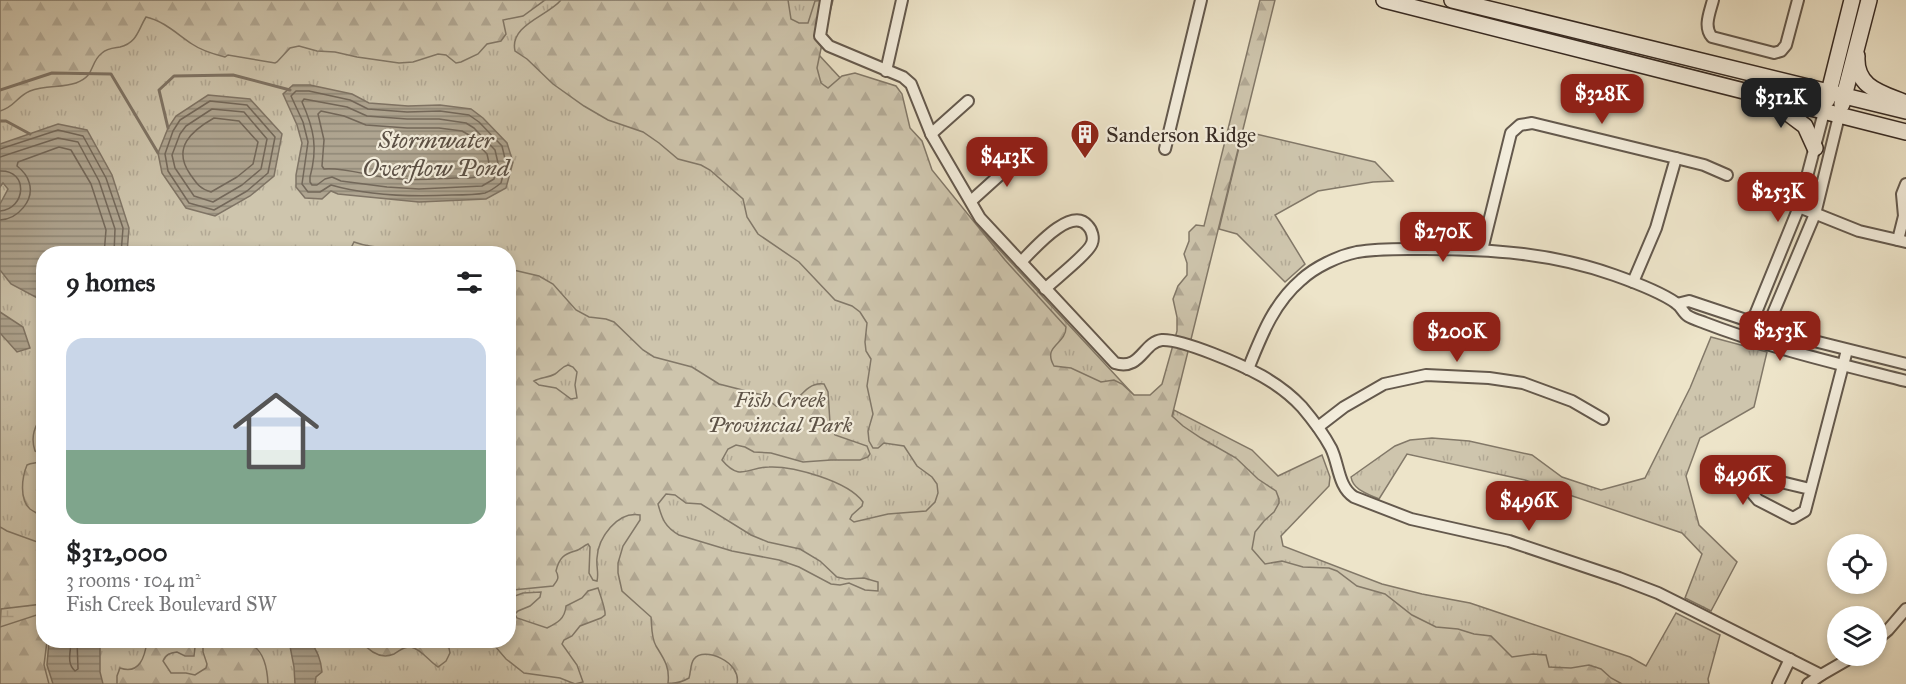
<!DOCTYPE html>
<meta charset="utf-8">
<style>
:root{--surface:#fff;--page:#f2f2f2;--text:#202124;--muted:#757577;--line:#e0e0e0;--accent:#8f2418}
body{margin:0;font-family:"IM FELL Great Primer",serif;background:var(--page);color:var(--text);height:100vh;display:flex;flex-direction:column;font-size:22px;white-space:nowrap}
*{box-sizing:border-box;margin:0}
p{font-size:20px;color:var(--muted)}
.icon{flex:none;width:33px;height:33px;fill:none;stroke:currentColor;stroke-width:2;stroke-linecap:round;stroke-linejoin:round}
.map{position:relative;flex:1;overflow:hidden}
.side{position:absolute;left:36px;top:246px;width:480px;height:402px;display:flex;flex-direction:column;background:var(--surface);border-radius:24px;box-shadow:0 3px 9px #0003}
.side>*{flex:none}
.tools{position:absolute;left:1827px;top:534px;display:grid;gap:12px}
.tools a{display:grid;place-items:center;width:60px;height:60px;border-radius:50%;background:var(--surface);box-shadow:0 3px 9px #0003;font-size:30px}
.price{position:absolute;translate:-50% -51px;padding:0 14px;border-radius:12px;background:var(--accent);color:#fff;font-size:20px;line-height:39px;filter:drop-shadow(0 2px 3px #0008)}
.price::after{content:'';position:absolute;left:50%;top:36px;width:18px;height:14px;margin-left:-9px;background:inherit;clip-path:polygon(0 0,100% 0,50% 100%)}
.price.active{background:#222;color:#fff}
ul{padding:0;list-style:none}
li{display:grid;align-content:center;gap:12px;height:318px;padding:0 30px}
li+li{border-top:2px solid var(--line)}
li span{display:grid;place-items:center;height:186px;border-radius:18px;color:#555}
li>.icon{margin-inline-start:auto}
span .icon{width:108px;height:108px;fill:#fffc;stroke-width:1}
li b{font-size:26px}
h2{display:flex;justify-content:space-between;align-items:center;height:72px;padding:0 30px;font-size:26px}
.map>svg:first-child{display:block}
.grass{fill:url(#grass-tufts);stroke:#827868;stroke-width:1.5;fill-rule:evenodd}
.forest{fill:url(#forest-firs);stroke:#827868;stroke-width:1.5;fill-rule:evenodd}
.wetland{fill:url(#wetland-marsh);stroke:#827868;stroke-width:1.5}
.water{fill:url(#water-rules);stroke:#7f7465;stroke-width:1.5}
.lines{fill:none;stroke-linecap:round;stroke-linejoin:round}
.shore{stroke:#73685a;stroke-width:1.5}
.stream{stroke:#7f7465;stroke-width:3}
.street-casing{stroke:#64594d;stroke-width:14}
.secondary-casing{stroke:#372b24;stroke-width:18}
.street{stroke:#f3eddc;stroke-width:10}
.secondary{stroke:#f3eddc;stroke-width:15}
.labels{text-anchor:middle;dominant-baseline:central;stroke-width:4.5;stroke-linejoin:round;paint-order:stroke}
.poi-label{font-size:22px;fill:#372b24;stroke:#f3eddc;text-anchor:start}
.park-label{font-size:22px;font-style:italic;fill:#5d5246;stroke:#f3eddc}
.water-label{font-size:24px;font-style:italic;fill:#5b5045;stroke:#f3eddc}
</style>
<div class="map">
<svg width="1906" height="684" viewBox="0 0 1906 684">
<defs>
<pattern id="grass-tufts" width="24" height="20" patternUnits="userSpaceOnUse" patternTransform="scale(1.5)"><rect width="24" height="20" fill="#cec5ad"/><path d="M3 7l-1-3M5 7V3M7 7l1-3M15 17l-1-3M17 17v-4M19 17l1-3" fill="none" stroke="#b2a995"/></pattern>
<pattern id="forest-firs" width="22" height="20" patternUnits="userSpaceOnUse" patternTransform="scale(1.5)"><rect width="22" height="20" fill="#cec5ad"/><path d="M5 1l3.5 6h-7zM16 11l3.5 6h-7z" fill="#b2a995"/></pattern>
<pattern id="wetland-marsh" width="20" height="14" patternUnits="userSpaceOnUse" patternTransform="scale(1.5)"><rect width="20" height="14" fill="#cec5ad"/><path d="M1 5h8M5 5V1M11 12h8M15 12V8" fill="none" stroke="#b2a995"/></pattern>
<pattern id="water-rules" width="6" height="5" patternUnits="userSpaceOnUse" patternTransform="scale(1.5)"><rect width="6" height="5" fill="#afa591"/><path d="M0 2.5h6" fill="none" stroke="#8f8776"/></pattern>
</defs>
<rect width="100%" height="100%" fill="#ede4c9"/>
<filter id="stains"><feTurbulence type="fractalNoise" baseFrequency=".00333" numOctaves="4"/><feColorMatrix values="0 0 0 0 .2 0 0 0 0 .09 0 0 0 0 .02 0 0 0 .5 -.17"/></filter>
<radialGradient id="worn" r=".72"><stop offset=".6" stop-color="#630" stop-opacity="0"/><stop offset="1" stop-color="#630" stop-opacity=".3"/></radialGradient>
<!-- grass -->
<g class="grass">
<path d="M0 0H833L819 55 1156 419 1170 426 1174 410 1252 450 1278 476 1322 455 1330 477 1329 486 1281 536 1283 546 1382 584 1422 594 1470 603 1630 657 1646 666 1676 613 1720 635 1708 679 1709 684H0ZM44 254H508V640H44Z"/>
<polygon points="1243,131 1375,162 1393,181 1373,182 1318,191 1275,215 1305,264 1285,282 1237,234 1219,229"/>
<path d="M1711 337 1767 352 1754 407 1700 438 1686 476 1699 525 1737 562 1711 611 1685 598 1702 554 1682 533 1525 480 1407 454 1379 499C1368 494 1353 490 1351 477L1395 446 1410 440 1432 438 1469 441 1532 455 1562 477 1601 490 1645 478 1690 388Z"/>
</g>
<!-- forest -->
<g class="forest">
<path d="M0 0H545L523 16 503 20 506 34 501 41 487 44 478 54 461 62 456 63 446 55 438 54 413 62 399 63 357 57 335 52 317 51 299 46 290 48 277 62 275 63 228 55 225 57C213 54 202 51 192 44 177 34 164 21 146 17 138 30 137 43 120 47 114 48 107 48 102 53 89 63 96 76 76 83 62 88 45 85 30 91 16 97 15 107 0 111Z"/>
<path d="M561 0H788L791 19 799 23H808L815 1 825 0 829 9 817 68 821 83 828 88 842 76 855 73 896 86 902 94 910 128 922 141 932 170 1005 260 1066 327C1066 345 1042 345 1054 366L1071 368 1101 382 1114 380 1122 384 1134 395H1150L1162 384 1177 331V317L1173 299 1178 286 1187 275V263L1184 254 1189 241V232L1196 225 1204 226 1260 0H1275L1172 416 1183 426 1201 438 1236 458 1258 479 1276 491 1279 499V503L1274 512 1264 521 1255 532 1252 549 1265 564 1282 561 1303 567 1329 568 1337 571 1357 586 1385 594 1412 615 1436 627 1458 629 1474 634 1491 636 1512 657 1533 654 1546 655 1549 667 1571 668 1589 665 1601 669 1611 678 1622 684H737C742 662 704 646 694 659 690 664 691 672 689 678 682 682 675 684 668 683 670 667 664 659 656 646 651 637 652 627 651 617L622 591 618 573V563L623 546 640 520V515C617 511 598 538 597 558 596 566 599 573 597 581L593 580 589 573 590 547 588 544C583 546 580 550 575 551 564 554 559 558 556 571 560 578 557 581 553 586L513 590 511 593 515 596 523 593 541 592 540 597 530 606 518 611 515 614 517 618 547 628C557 623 565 619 566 606L582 598 588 591 598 588C600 594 606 611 605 615L601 618 580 626 572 636 564 640 562 644 577 665 583 682 575 684 560 678 524 673 506 659 494 645 487 641 508 640 509 269 539 276 553 284 576 310 589 317 606 319 614 322 643 350 654 357 692 367 719 384 762 395 776 406 788 408C799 399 808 381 824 384L828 392 830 423 835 435 867 446 870 454 868 457 860 460H831L803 462 771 453 754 452 745 447 736 445 728 449 722 460C740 482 748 467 769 467 793 466 848 481 863 502L862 506 852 515 850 519 854 522 888 514 926 511 935 502 938 493 937 484 932 477 917 466 904 446 884 443 878 448H873L869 441 868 431 873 414 867 386 871 359 866 351 865 342 867 323 860 312 852 306 835 300 799 262 758 234 747 217 743 199 710 170 701 165 678 159 659 143 643 132 608 120 584 106 553 84 527 59 515 51C509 25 548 16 561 0ZM568 365 573 367 577 372 575 385 577 398 571 399 556 388 539 385 534 381C541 377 548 378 555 374 560 371 561 367 568 365ZM666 494 675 495 686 503 701 504 751 535 768 542 800 549 820 561 837 577 846 579 864 578 878 582V591L865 590 849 583 840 585 831 584 799 567 779 560 732 551 679 535C665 527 662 519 658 504Z"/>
<path d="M354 242C378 251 402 247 426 253H352V246Z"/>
<path d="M43 414V517C39 514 34 512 30 509 19 499 22 477 27 465 33 462 38 464 43 460V455L35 451C30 436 35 426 43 414Z"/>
<polygon points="0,527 7,531 43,544 44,640 47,641 44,665 49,684 0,684"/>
<path d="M190 640 195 647 194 656H185L177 652C170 653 166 654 163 661L171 673H186L195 675 206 668 207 664 203 652V641C242 640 266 635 268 684H117V676L120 668C140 675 145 656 147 641Z"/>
<path d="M361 641H437L449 648 450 653 446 661 438 667C429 661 421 649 411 647 403 646 400 651 394 654 380 660 369 651 361 641Z"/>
</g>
<!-- wetland -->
<polygon class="wetland" points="43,604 40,614 0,627 1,609"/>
<!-- water -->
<g class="water">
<polygon points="293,85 310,85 352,94 369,103 408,106 440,105 471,109 483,118 507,143 513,162 506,188 486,199 419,202 338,194 331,191 322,199 305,198 296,187 296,175 302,143 297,125 283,94"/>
<polygon points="208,95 250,99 282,134 274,176 250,196 215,216 186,208 162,173 158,153 168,128 176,116"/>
<polygon points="58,124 87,130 112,175 129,228 127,253 44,254 43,301 11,284 0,270 0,204 8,189 3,183 0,187 0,144"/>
<polygon points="0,312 23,327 30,348 17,352 0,333"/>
<polygon points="49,641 100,641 100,672 103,684 53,684 47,665"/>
<path d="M289 641H310C318 651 321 660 322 672L316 677 315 684H295L294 667Z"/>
</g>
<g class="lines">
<!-- shore -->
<g class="shore">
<path d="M296 91H309L350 100 368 109 407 112 440 111 469 115 479 122 502 146 506 163 501 183C496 187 491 191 485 193 475 195 462 195 452 195 412 197 369 196 331 185L320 192H308L302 184 308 142 303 122 291 96Z"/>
<path d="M304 99 347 107 367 116 407 119H439L466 123 474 128 495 150 498 163 494 179 482 186 419 189 387 187 341 181 332 177 325 179 317 185H312L310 182V177C318 148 314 129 302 102Z"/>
<polygon points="210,101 247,105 275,137 268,173 247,191 214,210 189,203 168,171 165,154 173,131 180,120"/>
<polygon points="212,109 244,112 267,139 261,169 242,185 213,202 194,196 175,168 172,155 180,134 186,126"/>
<path d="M321 111 344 116 366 125 407 128H439L462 131 469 135 487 154 489 163 487 173C478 179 466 178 455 178 433 179 411 181 389 178 370 176 342 167 324 169L322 166 324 140 318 114Z"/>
<path d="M214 118 239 121 258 142 253 164 237 177 211 192C200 189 197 184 190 174 172 148 191 131 214 118Z"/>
<polyline points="0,149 58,130 83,136 106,178 123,228 121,254"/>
<polyline points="0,157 58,138 78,142 99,181 115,229 114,254"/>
<path d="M0 171C29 170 26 209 0 211"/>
<path d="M0 220C18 219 35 200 29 182 27 175 22 170 17 166L18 162 59 147 71 150 91 184 106 230 104 254"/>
<path d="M71 640C71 652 66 663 75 671L78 669 77 640"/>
</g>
<!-- stream -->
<g class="stream">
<polyline points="0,90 52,73 111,74 158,153"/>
<polyline points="0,121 6,121 30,134"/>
<polyline points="168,128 159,90 174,76 233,75 290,90"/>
</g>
<!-- street casing -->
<g class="street-casing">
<g id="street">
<path d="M826 0 820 36 829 46 903 77 911 84 931 134 980 218 1115 363C1141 371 1143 342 1162 340 1183 339 1242 365 1262 376 1276 384 1291 395 1302 407 1313 420 1323 433 1331 448 1339 464 1338 487 1354 497L1411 519 1509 541 1619 578 1658 593 1692 610 1821 675 1854 656"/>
<path d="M1713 0C1710 12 1703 27 1712 37L1774 53 1781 51 1786 45 1798 0"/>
<polyline points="886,71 902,0"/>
<polyline points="931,134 968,101"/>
<polyline points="1165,149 1201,0"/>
<polyline points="1676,158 1704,165 1727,175"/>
<polyline points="971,201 1023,154"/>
<polyline points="1799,207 1859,231 1906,242"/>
<polyline points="1898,240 1904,216 1902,194 1906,184"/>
<polyline points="1482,250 1511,133 1520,125 1532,123 1676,158 1656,228 1633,282"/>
<path d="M1021 262C1033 250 1071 205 1088 226 1092 230 1094 238 1092 243 1089 253 1054 280 1045 289"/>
<polyline points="1677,304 1689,301 1794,336 1906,364"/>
<polyline points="1746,337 1799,207 1824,112"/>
<polyline points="1761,342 1815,214 1839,116"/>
<path d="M1248 369C1261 337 1273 304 1301 280 1315 267 1338 256 1357 252 1380 248 1403 249 1425 249 1489 249 1553 253 1614 275 1631 281 1662 293 1676 303 1681 306 1683 313 1688 316 1693 319 1700 321 1705 323 1770 348 1839 364 1906 381"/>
<polyline points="1318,427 1344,407 1384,384 1426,375 1489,378 1523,383 1572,401 1603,419"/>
<polyline points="1810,489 1760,477 1753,482 1752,493 1758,500 1793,518 1805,511 1847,350"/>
<polyline points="1876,640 1888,630 1906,609"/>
<polyline points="1778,684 1790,659"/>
<polyline points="1808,684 1821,675"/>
</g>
</g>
<!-- secondary casing -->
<g class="secondary-casing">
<g id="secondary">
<polyline points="1384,0 1906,132"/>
<polyline points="1452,0 1906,111"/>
<path d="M1857 56C1855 88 1882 93 1906 103"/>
<polyline points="1827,100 1852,0"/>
<polyline points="1773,102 1805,126 1815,148"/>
<polyline points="1842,104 1869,0"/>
</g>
</g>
<!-- street -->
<use href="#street" class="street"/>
<!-- secondary -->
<use href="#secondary" class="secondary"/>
</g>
<!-- icons -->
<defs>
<g id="building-pin" transform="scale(1.5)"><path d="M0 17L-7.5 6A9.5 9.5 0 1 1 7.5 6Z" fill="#8f2418" stroke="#f3eddc"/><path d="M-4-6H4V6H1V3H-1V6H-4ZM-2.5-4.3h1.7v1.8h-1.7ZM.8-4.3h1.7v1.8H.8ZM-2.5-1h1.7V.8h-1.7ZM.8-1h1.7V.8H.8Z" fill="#fff"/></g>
</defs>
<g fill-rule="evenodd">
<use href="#building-pin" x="1085" y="134"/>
</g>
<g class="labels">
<!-- poi labels -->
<g class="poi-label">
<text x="1106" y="134">Sanderson Ridge</text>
</g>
<!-- park labels -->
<g class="park-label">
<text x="780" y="399">Fish Creek<tspan x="780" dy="25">Provincial Park</tspan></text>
</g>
<!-- water labels -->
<g class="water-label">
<text x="436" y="140">Stormwater<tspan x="436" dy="28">Overflow Pond</tspan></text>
</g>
</g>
<rect width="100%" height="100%" filter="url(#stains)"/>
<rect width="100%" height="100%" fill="url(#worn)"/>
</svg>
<div class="tools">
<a><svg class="icon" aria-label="locate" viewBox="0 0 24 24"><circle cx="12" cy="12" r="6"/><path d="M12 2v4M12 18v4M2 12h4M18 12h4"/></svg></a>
<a><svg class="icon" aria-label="layers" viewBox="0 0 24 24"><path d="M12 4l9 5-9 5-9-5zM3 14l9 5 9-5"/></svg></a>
</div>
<b class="price" style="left:1602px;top:125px">$328K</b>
<b class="price active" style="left:1781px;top:129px">$312K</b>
<b class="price" style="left:1007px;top:188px">$413K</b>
<b class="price" style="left:1778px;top:223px">$253K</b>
<b class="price" style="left:1443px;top:263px">$270K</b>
<b class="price" style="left:1780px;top:362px">$253K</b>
<b class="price" style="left:1457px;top:363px">$200K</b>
<b class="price" style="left:1743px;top:506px">$496K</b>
<b class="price" style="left:1529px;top:532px">$496K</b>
<section class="side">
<h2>9 homes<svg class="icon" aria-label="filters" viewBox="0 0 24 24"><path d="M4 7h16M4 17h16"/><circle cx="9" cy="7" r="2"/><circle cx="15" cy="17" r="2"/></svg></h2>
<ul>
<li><span style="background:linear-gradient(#c9d6e8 60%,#7fa58c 0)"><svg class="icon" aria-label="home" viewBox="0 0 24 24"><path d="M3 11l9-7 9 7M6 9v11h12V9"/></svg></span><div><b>$312,000</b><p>3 rooms · 104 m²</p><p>Fish Creek Boulevard SW</p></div></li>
</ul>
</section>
</div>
